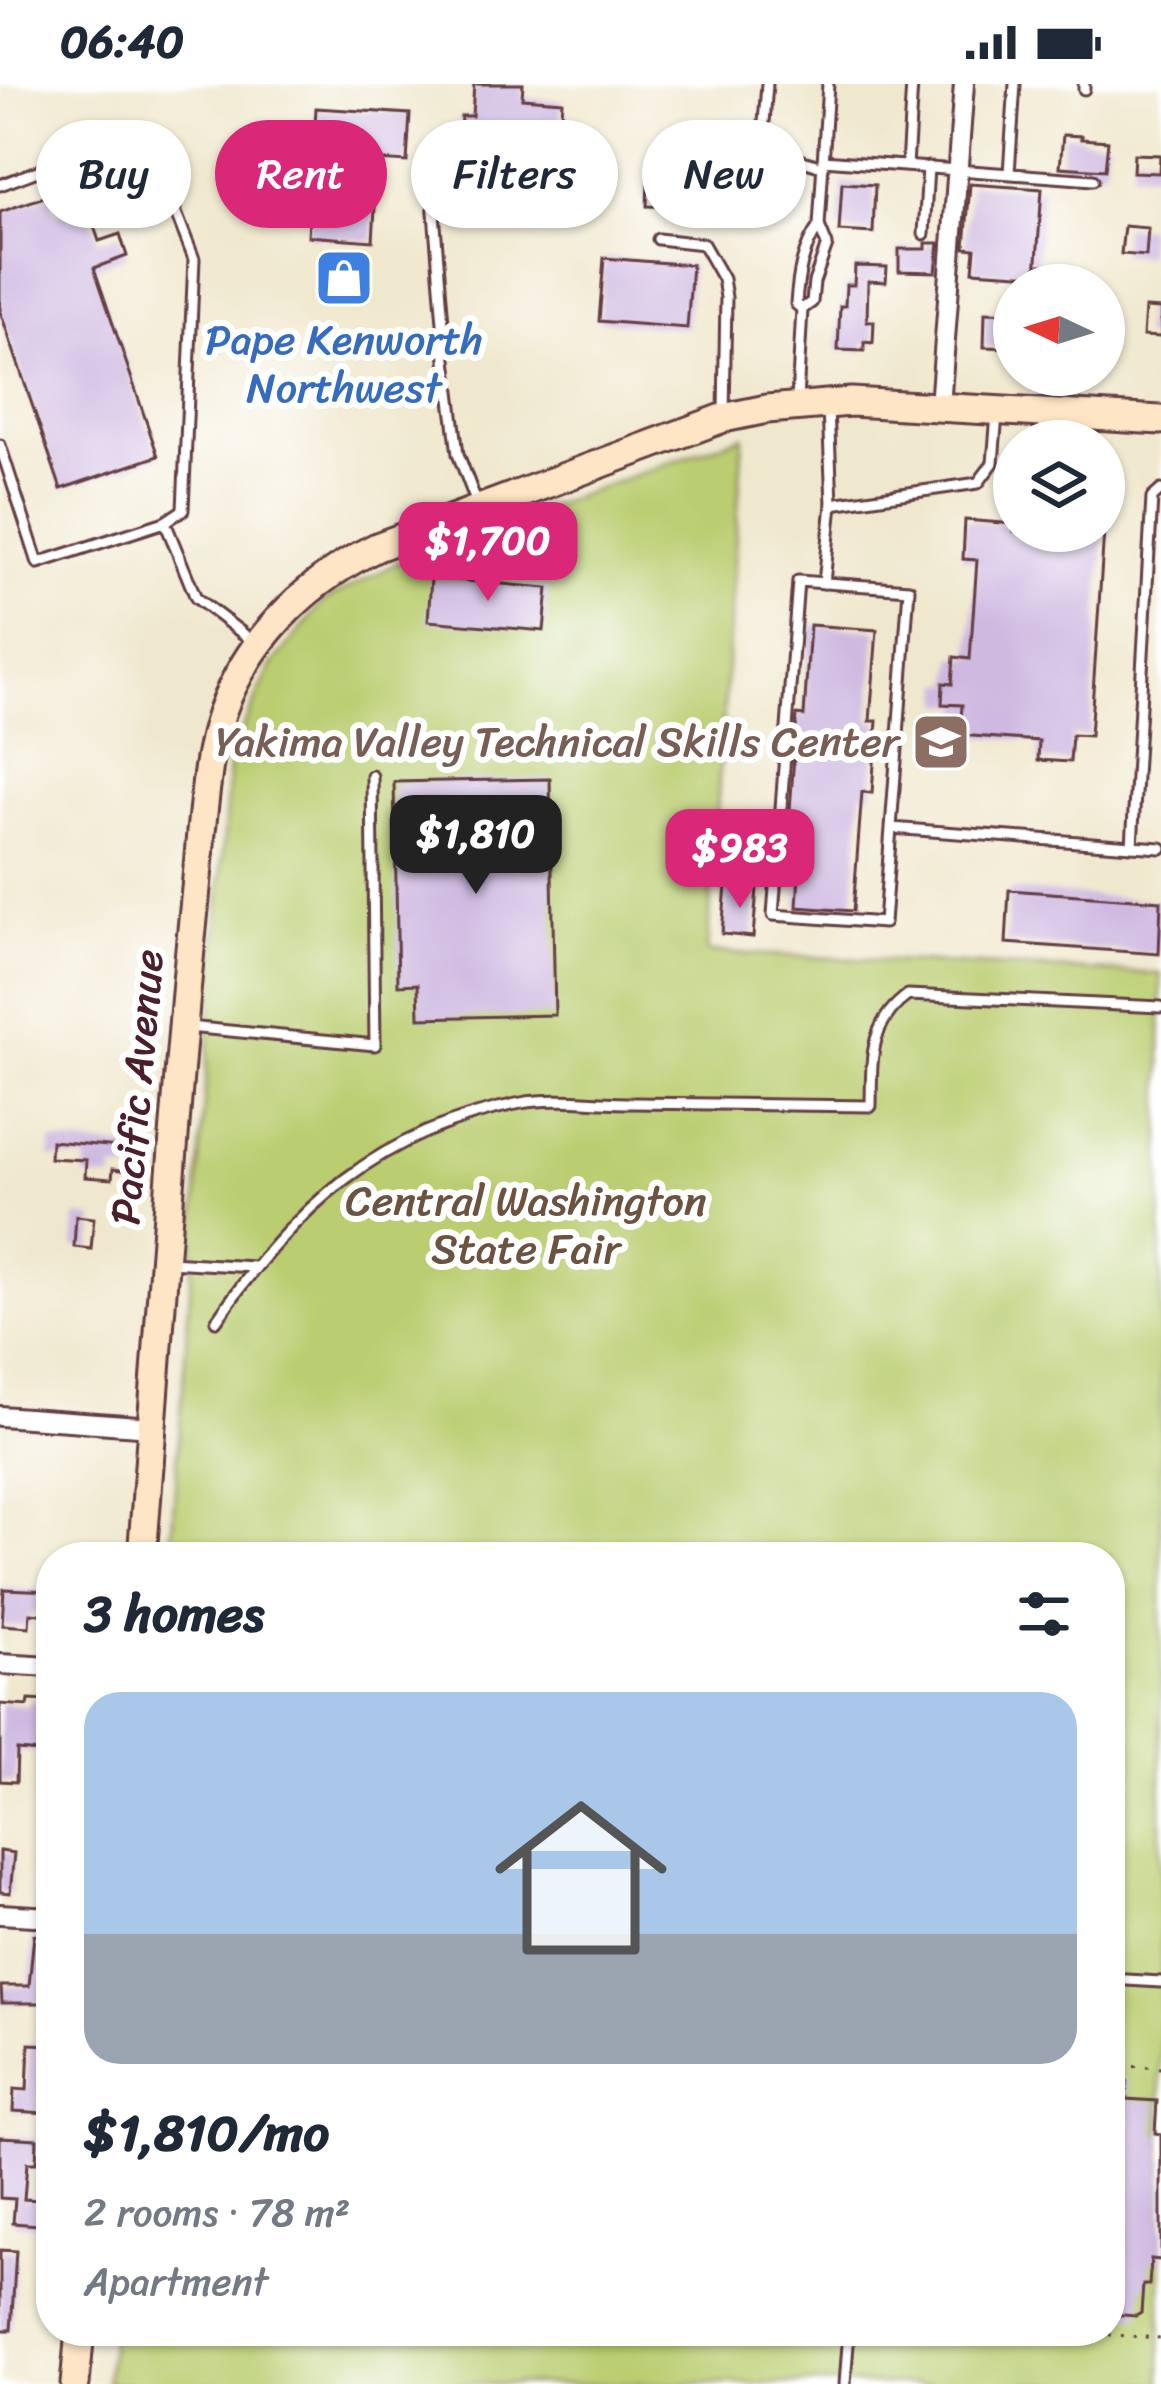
<!DOCTYPE html>
<meta charset="utf-8">
<style>
:root{--surface:#fff;--page:#f6f6f7;--text:#1f2937;--muted:#747a83;--line:#e0e1e3;--accent:#db2777}
body{margin:0;font-family:Sriracha,sans-serif;background:var(--page);color:var(--text);height:100vh;display:flex;flex-direction:column;font-size:45px;white-space:nowrap}
*{box-sizing:border-box;margin:0}
p{font-size:39px;color:var(--muted)}
.icon{flex:none;width:66px;height:66px;fill:none;stroke:currentColor;stroke-width:2;stroke-linecap:round;stroke-linejoin:round}
.map{position:relative;flex:1;overflow:hidden}
.panel{position:absolute;left:36px;top:1458px;width:1089px;height:804px;display:flex;flex-direction:column;background:var(--surface);border-radius:48px;box-shadow:0 3px 9px #0004}
.panel>*{flex:none}
.guide{position:absolute;left:36px;top:36px;width:1089px;height:108px;display:flex;gap:24px}
.needle{width:78px;rotate:274deg}
.buttons{position:absolute;left:993px;top:180px;display:grid;gap:24px}
.buttons a{display:grid;place-items:center;width:132px;height:132px;border-radius:50%;background:var(--surface);box-shadow:0 3px 9px #0004;font-size:60px}
.price{position:absolute;translate:-50% -102px;padding:0 27px;border-radius:24px;background:var(--accent);color:#fff;font-size:39px;line-height:78px;filter:drop-shadow(0 3px 6px #0008)}
.price::after{content:'';position:absolute;left:50%;top:72px;width:36px;height:27px;margin-left:-18px;background:inherit;clip-path:polygon(0 0,100% 0,50% 100%)}
.price.active{background:#222;color:#fff}
ul{padding:0;list-style:none}
li{display:grid;align-content:center;gap:24px;height:636px;padding:0 48px}
li+li{border-top:3px solid var(--line)}
li span{display:grid;place-items:center;height:372px;border-radius:36px;color:#555}
li>.icon{margin-inline-start:auto}
span .icon{width:216px;height:216px;fill:#fffc;stroke-width:1}
li b{font-size:51px}
h2{display:flex;justify-content:space-between;align-items:center;height:144px;padding:0 48px;font-size:51px}
.chip{padding:0 42px;border-radius:54px;background:var(--surface);box-shadow:0 3px 9px #0004;font-size:42px;line-height:108px}
.chip.active{background:var(--accent);color:#fff}
.status{display:flex;justify-content:space-between;align-items:center;height:84px;padding:0 60px;background:var(--surface);direction:ltr}
.status svg{height:33px;fill:currentColor}
.map>svg:first-child{display:block}
.green{fill:#bacd70;stroke:#82764e;stroke-width:3}
.building{fill:#cfb9e1}
.lines{fill:none;stroke-linecap:round;stroke-linejoin:round}
.lane-casing{stroke:#633d43;stroke-width:15}
.street-casing{stroke:#633d43;stroke-width:24}
.secondary-casing{stroke:#633d43;stroke-width:33}
.path{stroke:#633d43;stroke-width:3;stroke-dasharray:3 9;stroke-linecap:butt}
.lane{stroke:#fff;stroke-width:9}
.street{stroke:#fff;stroke-width:18}
.secondary{stroke:#fde5c5;stroke-width:27}
.labels{text-anchor:middle;dominant-baseline:central;stroke-width:12;stroke-linejoin:round;paint-order:stroke}
.shop-label{font-size:42px;fill:#366cbe;stroke:#fff}
.education-label{font-size:42px;fill:#785e54;stroke:#fff;text-anchor:end}
.street-label{font-size:42px;fill:#4a1f2b;stroke:#fff}
.park-label{font-size:42px;fill:#6c5340;stroke:#fff}
</style>
<div class="status"><b>06:40</b><svg viewBox="0 0 49 12"><path d="M0 12V9h3v3zM5 12V6h3v6zM10 12V3h3v9zM15 12V0h3v12zM26 1h20v11H26zM47 4h2v5h-2z"/></svg></div>
<div class="map">
<svg width="1161" height="2300" viewBox="0 0 1161 2300">
<rect width="100%" height="100%" fill="#fff"/>
<filter id="ink" filterUnits="userSpaceOnUse"><feTurbulence type="fractalNoise" baseFrequency=".00833" numOctaves="2"/><feDisplacementMap in="SourceGraphic" scale="24" xChannelSelector="R" yChannelSelector="G"/><feConvolveMatrix kernelMatrix="1 2 1 2 8 2 1 2 1" color-interpolation-filters="sRGB"/></filter>
<filter id="wash" filterUnits="userSpaceOnUse"><feTurbulence type="fractalNoise" baseFrequency=".004" numOctaves="4" result="noise"/><feDisplacementMap in="SourceGraphic" scale="48" xChannelSelector="R" yChannelSelector="G"/><feGaussianBlur stdDeviation="2.7" result="paint"/><feColorMatrix in="noise" values="0 0 0 0 0 0 0 0 0 0 0 0 0 0 0 0 0 1.4 0 .05"/><feComposite in="paint" operator="in"/></filter>
<g filter="url(#wash)">
<rect width="100%" height="100%" fill="#f0e8ce"/>
<!-- green -->
<polygon class="green" points="743,352 707,868 1161,890 1161,2300 107,2300 111,2247 1110,2247 1110,1473 170,1473 230,672 271,583 323,518 406,474"/>
<g id="blocks">
<!-- building -->
<g class="building">
<polygon points="474,0 523,0 522,14 562,17 556,97 468,91 470,59 459,59 461,32 472,32"/>
<polygon points="316,24 410,30 407,78 378,76 373,157 308,152 313,73 284,71 285,58 314,60"/>
<polygon points="1063,51 1082,52 1081,55 1108,57 1105,86 1060,83"/>
<polygon points="1134,70 1160,71 1159,89 1133,88"/>
<polygon points="648,96 706,99 705,124 647,122"/>
<polygon points="842,99 875,101 873,149 839,147"/>
<polygon points="970,100 1042,105 1036,191 973,187 975,165 965,164"/>
<polygon points="50,111 56,129 86,119 99,157 120,150 127,172 94,184 158,372 61,405 0,227 0,128"/>
<polygon points="1124,142 1148,144 1146,172 1121,170"/>
<polygon points="926,159 939,159 936,188 899,187 899,165 926,165"/>
<polygon points="604,174 692,181 687,244 599,237"/>
<polygon points="1039,181 1071,183 1070,201 1038,201"/>
<polygon points="855,182 887,183 886,198 868,197 867,237 874,237 873,259 864,258 864,267 838,266 840,222 845,222 846,201 854,201"/>
<polygon points="1145,224 1161,225 1161,253 1143,252"/>
<polygon points="985,228 1014,229 1014,264 984,263"/>
<polygon points="965,436 1014,440 1014,447 1104,447 1090,652 1072,651 1070,678 1038,676 1039,657 960,651 962,621 942,620 943,599 952,600 954,573 970,575 977,476 963,475"/>
<polygon points="431,494 548,504 544,547 428,537"/>
<polygon points="810,541 877,546 870,637 877,637 872,709 862,708 853,827 797,823 802,741 789,740 797,631 804,632"/>
<polygon points="550,695 555,931 419,934 418,900 398,901 394,698"/>
<polygon points="726,801 757,804 753,853 722,850"/>
<polygon points="1009,806 1161,817 1159,870 1006,859"/>
<polygon points="51,1057 131,1064 129,1087 113,1085 112,1095 85,1093 86,1076 50,1074"/>
<polygon points="76,1132 94,1134 91,1165 74,1163"/>
<polygon points="4,1505 51,1507 49,1531 30,1529 29,1543 2,1541"/>
<polygon points="29,1616 47,1617 46,1631 51,1632 51,1669 17,1666 16,1698 0,1697 0,1620 28,1622"/>
<polygon points="0,1767 14,1769 10,1809 0,1808"/>
<polygon points="34,1851 44,1852 44,1857 51,1858 51,1889 44,1889 45,1919 2,1919 1,1902 29,1902"/>
<polygon points="29,1960 50,1961 47,2029 13,2027 14,2005 27,2006"/>
<polygon points="1110,1995 1127,1997 1126,2015 1157,2017 1155,2049 1161,2050 1161,2176 1151,2175 1149,2201 1143,2201 1141,2229 1136,2232 1110,2230"/>
<polygon points="0,2053 37,2055 36,2079 27,2079 24,2115 40,2116 38,2141 13,2139 15,2115 0,2114"/>
<polygon points="0,2166 16,2167 11,2246 0,2246"/>
</g>
</g>
</g>
<g filter="url(#ink)">
<use href="#blocks" fill-opacity="0" stroke="#633d43" stroke-width="3"/>
<g class="lines">
<!-- lane casing -->
<g class="lane-casing">
<g id="lane">
<polyline points="767,0 762,65 823,83"/>
<polyline points="1084,5 1084,0"/>
<polyline points="823,76 1093,96"/>
<polyline points="430,79 446,276 458,370 477,420"/>
<polyline points="907,82 912,0"/>
<polyline points="1009,89 1015,0"/>
<polyline points="0,101 144,47 194,175 183,426 165,438 38,479 0,361"/>
<path d="M819 142 827 161 814 198 812 218 802 225 796 220C798 192 802 165 819 142Z"/>
<polyline points="819,142 828,0"/>
<polyline points="924,150 928,83"/>
<polyline points="658,155 703,160 723,195 726,213 724,329"/>
<polyline points="797,316 802,225"/>
<polyline points="1161,406 1152,414 1132,762 1161,764"/>
<polyline points="832,420 978,399 993,379 997,330"/>
<polyline points="165,438 196,514 254,558"/>
<polyline points="824,499 832,420 828,324"/>
<polyline points="891,744 884,839 773,831 798,497 909,505 891,744 1132,762"/>
<polyline points="188,943 375,961 372,692"/>
<polyline points="169,1178 254,1183"/>
<path d="M216 1237C297 1121 378 1047 521 1019 554 1013 598 1019 632 1019 711 1020 791 1021 871 1022 872 976 868 940 908 911L1161 923"/>
<polyline points="1110,1895 1161,1898"/>
<polyline points="845,2300 849,2247"/>
</g>
</g>
<!-- street casing -->
<g class="street-casing">
<g id="street">
<polyline points="940,323 964,0"/>
<polyline points="0,1332 152,1343"/>
<polyline points="0,1580 51,1583"/>
<polyline points="0,1830 51,1833"/>
</g>
</g>
<!-- secondary casing -->
<g class="secondary-casing">
<g id="secondary">
<path d="M142 1473C158 1270 171 1068 190 865 194 826 198 787 201 748 206 702 209 657 227 614 257 546 311 495 377 463L723 334 767 325 851 318 1161 336"/>
<polyline points="75,2300 80,2247"/>
</g>
</g>
<!-- path -->
<g class="path">
<polyline points="1110,1981 1161,1984"/>
<polyline points="1049,2247 1161,2254"/>
</g>
<!-- lane -->
<use href="#lane" class="lane"/>
<!-- street -->
<use href="#street" class="street"/>
<!-- secondary -->
<use href="#secondary" class="secondary"/>
</g>
</g>
<!-- icons -->
<defs>
<g id="shop-square" transform="scale(3)"><rect x="-9" y="-9" width="18" height="18" rx="4" fill="#3f7fe0" stroke="#fff"/><path d="M-5-2.5h2.3a2.7 3.5 0 0 1 5.4 0H5L5.5 6h-11ZM-1.5-2.5h3a1.5 2.3 0 0 0-3 0Z" fill="#fff"/></g>
<g id="school-square" transform="scale(3)"><rect x="-9" y="-9" width="18" height="18" rx="4" fill="#8d6e63" stroke="#fff"/><path d="M0-5L7-2L0 1L-7-2ZM-4 1L0 2.5L4 1V4Q0 6-4 4Z" fill="#fff"/></g>
</defs>
<g fill-rule="evenodd">
<use href="#shop-square" x="344" y="194"/>
<use href="#school-square" x="941" y="658"/>
</g>
<g class="labels">
<!-- shop labels -->
<g class="shop-label">
<text x="344" y="256">Pape Kenworth<tspan x="344" dy="48">Northwest</tspan></text>
</g>
<!-- education labels -->
<g class="education-label">
<text x="899" y="658">Yakima Valley Technical Skills Center</text>
</g>
<!-- street labels -->
<g class="street-label">
<text transform="translate(137 1003) rotate(-85)">Pacific Avenue</text>
</g>
<!-- park labels -->
<g class="park-label">
<text x="526" y="1117">Central Washington<tspan x="526" dy="48">State Fair</tspan></text>
</g>
</g>
</svg>
<div class="buttons">
<a><svg class="needle" viewBox="-14 -14 28 28"><path d="M0-13l5 13h-10z" fill="#e53935"/><path d="M0 13l5-13h-10z" fill="#747a83"/></svg></a>
<a><svg class="icon" aria-label="layers" viewBox="0 0 24 24"><path d="M12 4l9 5-9 5-9-5zM3 14l9 5 9-5"/></svg></a>
</div>
<b class="price" style="left:488px;top:520px">$1,700</b>
<b class="price active" style="left:476px;top:813px">$1,810</b>
<b class="price" style="left:740px;top:827px">$983</b>
<div class="guide">
<a class="chip">Buy</a>
<a class="chip active">Rent</a>
<a class="chip">Filters</a>
<a class="chip">New</a>
</div>
<section class="panel">
<h2>3 homes<svg class="icon" aria-label="filters" viewBox="0 0 24 24"><path d="M4 7h16M4 17h16"/><circle cx="9" cy="7" r="2"/><circle cx="15" cy="17" r="2"/></svg></h2>
<ul>
<li><span style="background:linear-gradient(#a9c7e8 65%,#9aa5b1 0)"><svg class="icon" aria-label="home" viewBox="0 0 24 24"><path d="M3 11l9-7 9 7M6 9v11h12V9"/></svg></span><div><b>$1,810/mo</b><p>2 rooms · 78 m²</p><p>Apartment</p></div></li>
</ul>
</section>
</div>
